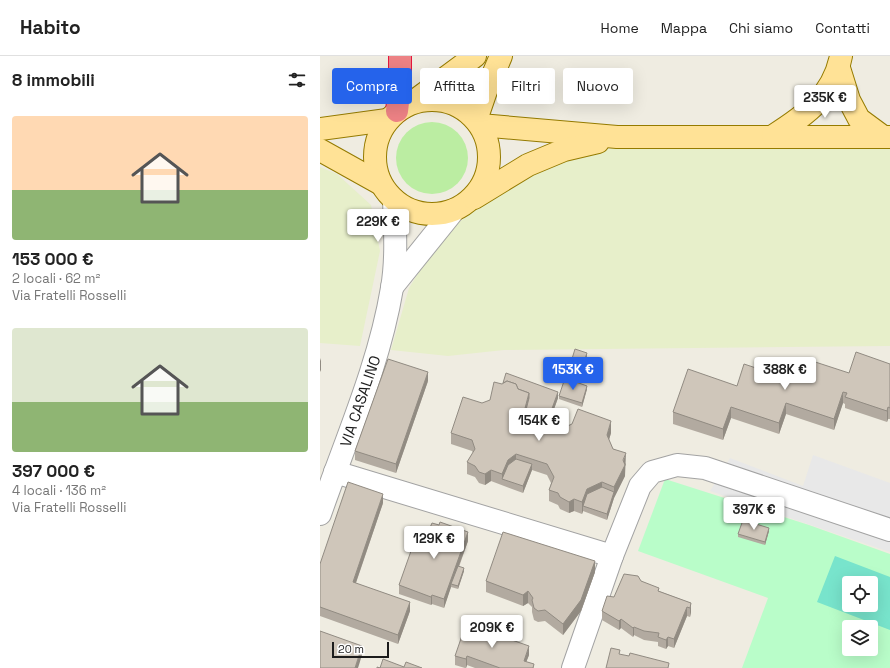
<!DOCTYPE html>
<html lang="it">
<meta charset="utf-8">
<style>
:root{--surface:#fff;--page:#f6f6f6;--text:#222;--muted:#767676;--line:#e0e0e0;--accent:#2563eb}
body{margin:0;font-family:"Space Grotesk",sans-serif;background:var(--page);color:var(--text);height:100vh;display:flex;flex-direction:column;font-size:15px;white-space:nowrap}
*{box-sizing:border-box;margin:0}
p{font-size:13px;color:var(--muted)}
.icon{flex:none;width:22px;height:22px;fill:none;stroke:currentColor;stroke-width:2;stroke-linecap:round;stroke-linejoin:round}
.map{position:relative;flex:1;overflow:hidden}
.details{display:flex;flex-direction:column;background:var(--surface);width:320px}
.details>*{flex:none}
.hud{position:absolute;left:12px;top:12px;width:380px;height:36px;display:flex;gap:8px}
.fabs{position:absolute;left:522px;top:520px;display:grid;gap:8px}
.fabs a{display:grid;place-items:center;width:36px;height:36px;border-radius:4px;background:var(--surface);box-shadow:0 4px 16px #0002;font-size:20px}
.scale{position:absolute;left:12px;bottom:10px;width:57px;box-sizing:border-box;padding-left:4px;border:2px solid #1c1c1c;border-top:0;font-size:11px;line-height:14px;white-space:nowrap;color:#1c1c1c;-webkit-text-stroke:3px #fff;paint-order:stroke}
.price{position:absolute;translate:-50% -34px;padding:0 9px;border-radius:4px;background:#fff;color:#222;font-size:13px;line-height:26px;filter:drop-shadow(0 1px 2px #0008)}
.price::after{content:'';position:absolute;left:50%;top:24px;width:12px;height:9px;margin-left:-6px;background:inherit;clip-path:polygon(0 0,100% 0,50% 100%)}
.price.selected{background:var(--accent);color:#fff}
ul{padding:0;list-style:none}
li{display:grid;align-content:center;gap:8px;height:212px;padding:0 12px}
li span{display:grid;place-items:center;height:124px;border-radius:4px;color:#555}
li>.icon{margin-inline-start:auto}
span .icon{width:72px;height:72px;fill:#fffc;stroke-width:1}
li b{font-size:17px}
h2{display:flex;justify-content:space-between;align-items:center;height:48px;padding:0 12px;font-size:17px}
.chip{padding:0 14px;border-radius:4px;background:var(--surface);box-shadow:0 4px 16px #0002;font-size:14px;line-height:36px}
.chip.selected{background:var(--accent);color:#fff}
header{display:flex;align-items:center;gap:24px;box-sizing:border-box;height:56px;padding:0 20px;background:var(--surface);border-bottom:1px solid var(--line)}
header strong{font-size:19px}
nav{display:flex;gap:22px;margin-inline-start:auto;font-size:14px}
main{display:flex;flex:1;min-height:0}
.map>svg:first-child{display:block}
.farmland{fill:#e7efca}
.grass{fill:#bbeda2}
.park{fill:#b9fdc9;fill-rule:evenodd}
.pitch{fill:#78e4cc;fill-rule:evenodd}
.parking{fill:#e8e8e8}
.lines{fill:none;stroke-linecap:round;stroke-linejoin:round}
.minor-casing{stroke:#a3a3a3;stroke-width:24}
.major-casing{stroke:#957b00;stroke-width:24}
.highway-casing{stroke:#e4173d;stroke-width:24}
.minor{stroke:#fff;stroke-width:22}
.major{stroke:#ffe296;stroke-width:22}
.highway{stroke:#ed8285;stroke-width:22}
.wall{fill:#b2aaa0}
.shaded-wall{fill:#918b82}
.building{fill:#cfc6ba;stroke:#918b82}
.labels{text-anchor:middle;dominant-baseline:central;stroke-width:3;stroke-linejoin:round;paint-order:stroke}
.street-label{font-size:15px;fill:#1c1c1c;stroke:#fff}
</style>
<header>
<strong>Habito</strong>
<nav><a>Home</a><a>Mappa</a><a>Chi siamo</a><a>Contatti</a></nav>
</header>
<main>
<section class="details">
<h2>8 immobili<svg class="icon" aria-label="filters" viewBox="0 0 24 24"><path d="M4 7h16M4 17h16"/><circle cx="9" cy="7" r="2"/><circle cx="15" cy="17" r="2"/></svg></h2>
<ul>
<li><span style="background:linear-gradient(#ffd9b3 60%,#8fb573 0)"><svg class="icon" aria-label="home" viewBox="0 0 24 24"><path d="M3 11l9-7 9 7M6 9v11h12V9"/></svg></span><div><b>153 000 €</b><p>2 locali · 62 m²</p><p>Via Fratelli Rosselli</p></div></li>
<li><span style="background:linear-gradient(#dfe7d0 60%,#8fb573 0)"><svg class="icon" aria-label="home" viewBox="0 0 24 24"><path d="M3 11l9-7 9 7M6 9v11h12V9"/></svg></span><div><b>397 000 €</b><p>4 locali · 136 m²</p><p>Via Fratelli Rosselli</p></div></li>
</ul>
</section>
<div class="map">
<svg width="570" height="612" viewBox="0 0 570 612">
<rect width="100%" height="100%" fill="#efece1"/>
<!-- farmland -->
<g class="farmland">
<polygon points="299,90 570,93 570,290 184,294 128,300 71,294 89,232 110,198 133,171 177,136 228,111"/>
<polygon points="0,111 17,118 51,149 60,195 40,290 0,287"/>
</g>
<!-- grass -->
<circle class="grass" cx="112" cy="102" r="36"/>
<!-- park -->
<path class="park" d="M345 423 489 469 570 498V612H422L448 542 318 495ZM529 527H551V549H529ZM529 571H551V593H529Z"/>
<!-- pitch -->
<path class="pitch" d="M515 500 570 521V574L497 546ZM529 527H551V549H529Z"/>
<!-- parking -->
<polygon class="parking" points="493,399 570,427 570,496 390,435 410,402 483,430"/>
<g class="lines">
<!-- minor casing -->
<g class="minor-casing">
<g id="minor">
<polyline points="72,231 134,154"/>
<polyline points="15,416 292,500"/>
<path d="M0 458C26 383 59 310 72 232 77 203 75 173 74 144"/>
<polyline points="253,612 292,500 320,430 332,416 357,409 385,412 570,474"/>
</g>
</g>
<!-- major casing -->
<g class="major-casing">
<g id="major">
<polyline points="519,12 529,44 539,63 562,80"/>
<circle cx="112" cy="101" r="57"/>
<polyline points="93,46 155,0"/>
<polyline points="156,64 166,35 181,0"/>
<polyline points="160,69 297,81 570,81"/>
<polyline points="0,73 67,64"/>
<path d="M453 80C486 59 513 40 521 0"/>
<polyline points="0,94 61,128"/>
<polyline points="154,142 208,109 244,94 278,86"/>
</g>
</g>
<!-- highway casing -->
<g class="highway-casing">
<polyline id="highway" points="77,55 80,29 80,0"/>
</g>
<!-- minor -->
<use href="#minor" class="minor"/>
<!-- major -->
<use href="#major" class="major"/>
<!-- highway -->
<use href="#highway" class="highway"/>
</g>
<!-- wall -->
<g class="wall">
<polygon points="267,300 259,323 248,319 248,316"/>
<polygon points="570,308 570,363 568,363 567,366 525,352 525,348 523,347 514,374 466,358 459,378 411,362 403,384 353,368 353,356 417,330 472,324 529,317"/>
<polygon points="108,325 76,417 35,404 35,395"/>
<polygon points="267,333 262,351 239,343 239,340"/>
<polygon points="238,342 228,370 239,374 291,377 289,384 293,393 306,408 305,410 305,420 294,442 287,464 263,455 262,458 254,455 249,457 240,453 238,449 229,445 229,434 231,427 227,419 212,414 203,437 171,425 165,429 159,427 155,421 147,418 147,406 153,397 152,395 131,388 131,377 162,347"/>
<polygon points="63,447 36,527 90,555 78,588 0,560 0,508"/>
<polygon points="449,475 445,489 418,481 418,478"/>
<polygon points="104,481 148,485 139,511 144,515 138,533 131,531 124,552 112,548 111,549 79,538 79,529"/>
<polygon points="275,516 261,555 243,579 225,565 218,566 214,564 212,556 212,551 208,547 203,550 166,536 166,525"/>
<polygon points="321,525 339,535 371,547 371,556 370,561 367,560 354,592 348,590 346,593 338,590 338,586 324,584 314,579 313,581 301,572 299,574 282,564 282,555 294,541"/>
<polygon points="209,599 206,606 214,612 155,612 147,609 146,612 145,612 135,609 135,600"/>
</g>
<!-- shaded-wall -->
<g class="shaded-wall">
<polygon points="267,297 267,300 259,323 259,320"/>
<polygon points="1,302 1,314 0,316 0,328 0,305"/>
<polygon points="108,316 108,325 76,417 76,408"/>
<polygon points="267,330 267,333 262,351 262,347"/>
<polygon points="238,336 238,342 224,380 224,373"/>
<polygon points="523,336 523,347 514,374 514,363"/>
<polygon points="209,337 209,348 205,363 204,356"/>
<polygon points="466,347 466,358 459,378 459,367"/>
<polygon points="411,351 411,362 403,384 403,373"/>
<polygon points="568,351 568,363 567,366 567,355"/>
<polygon points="291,365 291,377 287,390 287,379"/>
<polygon points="306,397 305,420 294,442 287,464 287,458 294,436 294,431"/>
<polygon points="196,398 196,409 182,423 182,418 188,404"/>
<polygon points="212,408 212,414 203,437 203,430"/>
<polygon points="171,414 171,425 165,429 165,418"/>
<polygon points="282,426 282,438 263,450 263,455 262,458 262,446 267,433"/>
<polygon points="63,438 63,447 33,535 33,526"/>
<polygon points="254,443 254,455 249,457 249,446"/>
<polygon points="449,472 449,475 445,489 445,486"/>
<polygon points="148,476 148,485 132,528 131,528 131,531 124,552 124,543"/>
<polygon points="275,505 275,516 261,555 243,579 243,568"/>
<polygon points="144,512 144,515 138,533 138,530"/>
<polygon points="208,535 208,547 203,550 203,539"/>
<polygon points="112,539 112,548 111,549 111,541"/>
<polygon points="90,546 90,555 78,588 78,579"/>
<polygon points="371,547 371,556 370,561 370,552"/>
<polygon points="367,551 367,560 354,592 354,583"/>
<polygon points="301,563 301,572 299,574 299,565"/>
<polygon points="314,571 314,579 313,581 313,572"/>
<polygon points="348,581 348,590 346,593 346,584"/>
<polygon points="42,590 42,599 38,612 35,612"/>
<polygon points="209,590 209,599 204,612 204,605"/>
<polygon points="147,600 147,609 146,612 146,603"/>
</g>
<!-- building -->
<g class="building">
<polygon points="255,293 267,297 259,320 248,316"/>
<polygon points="536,296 570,308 570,352 568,351 567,355 525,341 527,337 523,336 514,363 466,347 459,367 411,351 403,373 353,356 368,313 417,330 424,308 472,324 479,305 482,306 483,302 529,317"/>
<polygon points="68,303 108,316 76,408 35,395"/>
<polygon points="186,317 238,336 226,369 208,362 205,358 209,342 209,337 198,333 196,328 187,325 183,327"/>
<polygon points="245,322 267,330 262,347 239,340"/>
<polygon points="187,325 196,328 198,333 209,337 204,356 208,362 239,374 252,368 258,353 291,365 287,379 293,393 306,397 303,404 305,409 294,431 282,426 267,433 262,446 254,443 249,446 240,441 238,437 229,434 234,421 227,408 196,398 188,404 182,418 171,414 165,418 159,416 155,410 147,406 155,393 152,384 131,377 143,341 162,347 170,344 174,326 182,328"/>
<polygon points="196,403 212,408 203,430 182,423 188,409"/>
<polygon points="28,426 63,438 33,526 90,546 78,579 0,551 0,508"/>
<polygon points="282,431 294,436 287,458 263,450 267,438"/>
<polygon points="423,464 449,472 445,486 418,478"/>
<polygon points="120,466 148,476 124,543 112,539 111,541 79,529 97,478 104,481 107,474 109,474 112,467 119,469"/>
<polygon points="183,476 275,505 261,544 243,568 225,554 218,555 214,552 212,544 213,542 208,535 203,539 166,525"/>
<polygon points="138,510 144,512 138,530 131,528"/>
<polygon points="304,518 318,520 321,525 339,532 338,535 371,547 370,552 367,551 354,583 348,581 346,584 338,581 339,577 324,575 314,571 313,572 301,563 299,565 282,555 287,540 294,541"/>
<polygon points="146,568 209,590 204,605 214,608 213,612 180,612 147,600 146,603 135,600"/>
<polygon points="0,575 42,590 35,612 0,612"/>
<polygon points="291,592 300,594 299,598 309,600 310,597 349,607 348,612 286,612"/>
<polygon points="63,603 84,611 86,606 102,612 57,612 57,611 60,612"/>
</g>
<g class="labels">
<!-- street labels -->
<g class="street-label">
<text transform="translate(40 345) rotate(-71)">VIA CASALINO</text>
</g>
</g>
</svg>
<div class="fabs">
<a><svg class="icon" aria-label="locate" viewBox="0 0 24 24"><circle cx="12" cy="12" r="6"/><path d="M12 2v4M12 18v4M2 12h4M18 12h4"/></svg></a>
<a><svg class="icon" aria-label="layers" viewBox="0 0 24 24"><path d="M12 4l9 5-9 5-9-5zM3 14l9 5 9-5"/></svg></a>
</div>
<div class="scale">20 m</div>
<b class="price" style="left:505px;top:63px">235K €</b>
<b class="price" style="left:58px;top:187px">229K €</b>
<b class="price selected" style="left:253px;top:335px">153K €</b>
<b class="price" style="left:465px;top:335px">388K €</b>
<b class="price" style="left:219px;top:386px">154K €</b>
<b class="price" style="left:434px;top:475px">397K €</b>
<b class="price" style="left:114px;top:504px">129K €</b>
<b class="price" style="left:172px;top:593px">209K €</b>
<div class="hud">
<a class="chip selected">Compra</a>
<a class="chip">Affitta</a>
<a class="chip">Filtri</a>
<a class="chip">Nuovo</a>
</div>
</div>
</main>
